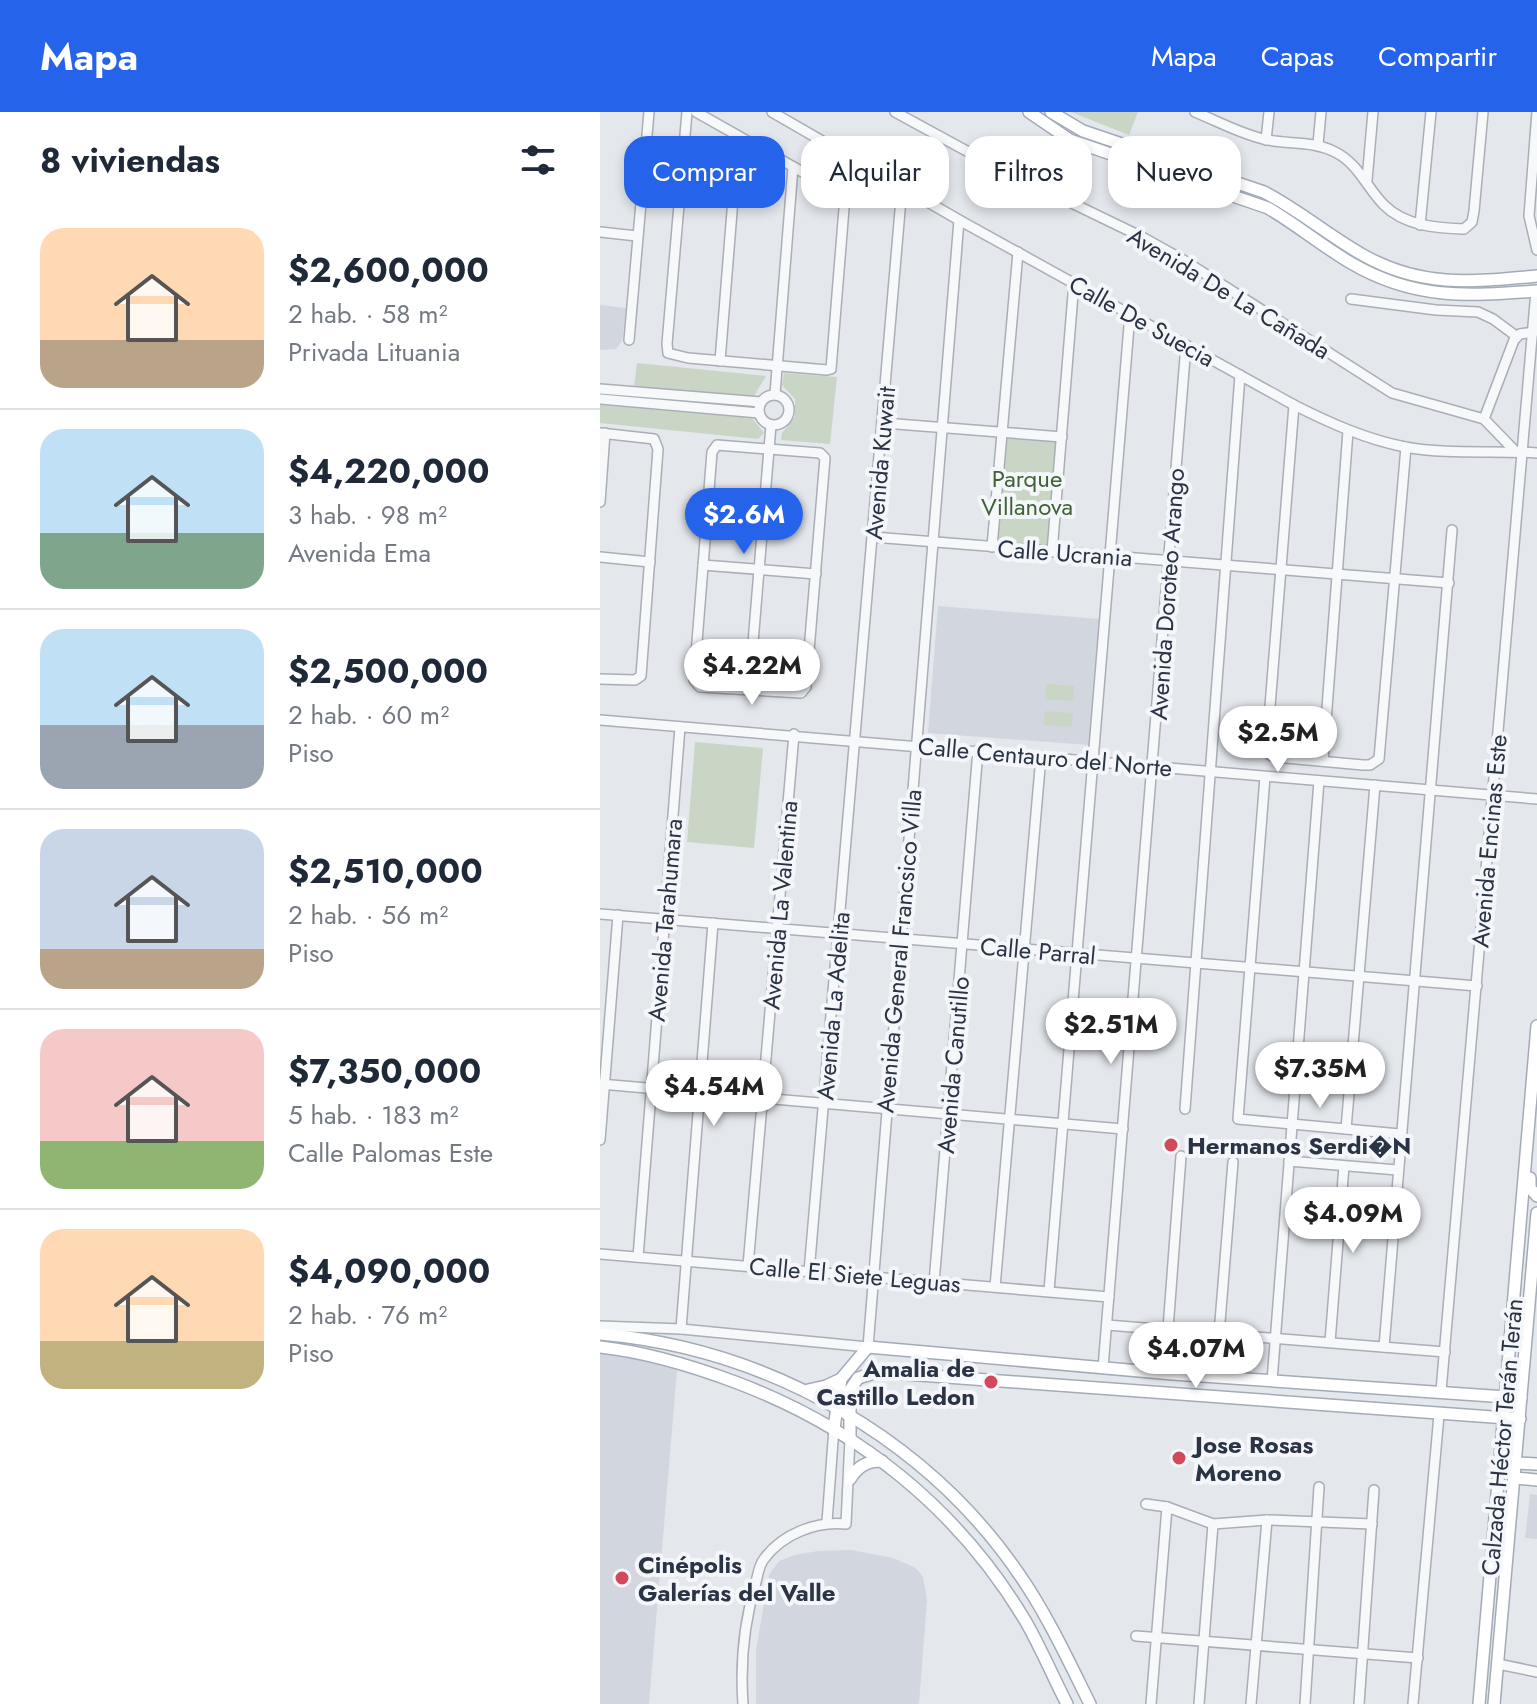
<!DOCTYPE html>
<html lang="es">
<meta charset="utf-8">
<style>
:root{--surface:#fff;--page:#f2f2f3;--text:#1f2937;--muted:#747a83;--line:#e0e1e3;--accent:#2563eb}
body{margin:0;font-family:Jost,sans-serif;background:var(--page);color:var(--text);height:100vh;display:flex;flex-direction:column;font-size:30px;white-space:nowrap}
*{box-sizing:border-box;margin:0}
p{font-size:26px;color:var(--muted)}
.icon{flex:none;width:44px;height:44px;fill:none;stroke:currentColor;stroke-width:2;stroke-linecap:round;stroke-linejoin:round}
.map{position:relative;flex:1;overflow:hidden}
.side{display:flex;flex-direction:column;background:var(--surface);width:600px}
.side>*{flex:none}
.top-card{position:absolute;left:24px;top:24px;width:760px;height:72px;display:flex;gap:16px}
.price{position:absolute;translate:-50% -68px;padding:0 18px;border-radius:28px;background:#fff;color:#222;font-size:26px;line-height:52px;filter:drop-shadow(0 2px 4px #0008)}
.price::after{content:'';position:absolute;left:50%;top:48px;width:24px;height:18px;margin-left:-12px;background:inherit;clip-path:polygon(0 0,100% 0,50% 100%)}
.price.active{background:var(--accent);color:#fff}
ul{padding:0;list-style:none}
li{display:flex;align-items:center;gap:24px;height:200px;padding:0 40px}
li+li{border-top:2px solid var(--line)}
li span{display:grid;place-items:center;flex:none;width:224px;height:160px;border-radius:24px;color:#555}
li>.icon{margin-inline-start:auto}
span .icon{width:96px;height:96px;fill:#fffc;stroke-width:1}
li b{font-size:34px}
h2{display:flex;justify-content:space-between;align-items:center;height:96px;padding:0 40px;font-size:34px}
.pill{padding:0 28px;border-radius:24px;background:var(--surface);box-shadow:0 4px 12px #0003;font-size:28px;line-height:72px}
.pill.active{background:var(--accent);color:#fff}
header{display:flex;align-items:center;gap:48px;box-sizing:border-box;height:112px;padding:0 40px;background:var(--accent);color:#fff}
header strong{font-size:38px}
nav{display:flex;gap:44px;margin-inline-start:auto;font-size:28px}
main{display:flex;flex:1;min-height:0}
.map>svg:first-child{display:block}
.built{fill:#d2d6de}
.green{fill:#c9d6c5}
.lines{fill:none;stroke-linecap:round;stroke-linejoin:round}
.minor-casing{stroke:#a9aeb7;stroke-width:12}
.major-casing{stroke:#a3abb8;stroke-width:14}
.minor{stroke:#f7f8fa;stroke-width:9}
.major{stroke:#fff;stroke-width:11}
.poi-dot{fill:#d1495b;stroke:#f4f6f9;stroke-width:3}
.labels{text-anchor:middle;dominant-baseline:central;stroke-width:8;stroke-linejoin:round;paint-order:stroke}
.street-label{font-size:24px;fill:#2b3445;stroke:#f4f6f9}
.park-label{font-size:24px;fill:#3f6138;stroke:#f4f6f9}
.poi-label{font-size:24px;font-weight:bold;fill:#2b3445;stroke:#f4f6f9;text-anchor:start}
</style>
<header>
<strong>Mapa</strong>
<nav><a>Mapa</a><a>Capas</a><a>Compartir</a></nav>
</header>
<main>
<section class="side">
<h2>8 viviendas<svg class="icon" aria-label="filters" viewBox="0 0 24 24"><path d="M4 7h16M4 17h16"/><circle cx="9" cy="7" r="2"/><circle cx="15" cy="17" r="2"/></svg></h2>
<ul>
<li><span style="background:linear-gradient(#ffd9b3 70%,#b9a48a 0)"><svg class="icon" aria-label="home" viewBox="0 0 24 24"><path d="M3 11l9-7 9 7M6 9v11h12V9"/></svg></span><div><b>$2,600,000</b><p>2 hab. · 58 m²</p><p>Privada Lituania</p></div></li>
<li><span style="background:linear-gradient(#bfe0f5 65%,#7fa58c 0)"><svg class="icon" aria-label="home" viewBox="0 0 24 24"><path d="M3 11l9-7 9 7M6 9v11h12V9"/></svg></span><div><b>$4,220,000</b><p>3 hab. · 98 m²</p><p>Avenida Ema</p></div></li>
<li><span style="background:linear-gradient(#bfe0f5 60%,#9aa5b1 0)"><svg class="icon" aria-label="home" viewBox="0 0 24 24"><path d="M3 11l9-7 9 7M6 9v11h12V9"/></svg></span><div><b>$2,500,000</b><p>2 hab. · 60 m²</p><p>Piso</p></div></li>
<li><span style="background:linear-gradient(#c9d6e8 75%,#b9a48a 0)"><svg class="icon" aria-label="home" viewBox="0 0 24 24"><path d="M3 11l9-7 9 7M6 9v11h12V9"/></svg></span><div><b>$2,510,000</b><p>2 hab. · 56 m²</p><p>Piso</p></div></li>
<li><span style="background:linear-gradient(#f6c9c9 70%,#8fb573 0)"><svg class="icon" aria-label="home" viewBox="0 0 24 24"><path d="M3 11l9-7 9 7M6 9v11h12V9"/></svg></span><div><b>$7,350,000</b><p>5 hab. · 183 m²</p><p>Calle Palomas Este</p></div></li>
<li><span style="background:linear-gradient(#ffd9b3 70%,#c2b280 0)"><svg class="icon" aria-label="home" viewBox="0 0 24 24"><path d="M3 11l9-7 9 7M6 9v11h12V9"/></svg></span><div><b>$4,090,000</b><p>2 hab. · 76 m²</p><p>Piso</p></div></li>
</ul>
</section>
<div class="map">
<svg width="937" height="1592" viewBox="0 0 937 1592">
<rect width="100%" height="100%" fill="#e4e7ec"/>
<!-- built -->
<g class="built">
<polygon points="0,193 26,196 22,229 16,237 0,238"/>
<polygon points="338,494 499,507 489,633 328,621"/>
<polygon points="0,1240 54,1250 77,1258 49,1592 0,1592"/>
<polygon points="930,1382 937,1383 937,1427 925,1426"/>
<polygon points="251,1438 293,1446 316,1456 323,1465 327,1488 319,1592 156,1592 156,1538 169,1463 179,1449 195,1443 218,1439"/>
</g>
<!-- green -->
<g class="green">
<polygon points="471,0 538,0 529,23"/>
<polygon points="37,251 166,264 154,284 34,275"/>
<polygon points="184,261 237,265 230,332 181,328 182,321 195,305 195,287 182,273"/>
<polygon points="0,293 152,306 164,321 158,327 0,311"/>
<polygon points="403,320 461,325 452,440 393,435"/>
<polygon points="446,572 474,574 473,589 445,587"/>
<polygon points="445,599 473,601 472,615 444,613"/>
<polygon points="95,630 163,636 154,736 87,730"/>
</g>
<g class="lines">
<!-- minor casing -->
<g class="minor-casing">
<g id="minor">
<polyline points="87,0 67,232 68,241 88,246 227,258 231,257 245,84 96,0"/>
<path d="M172 0 359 108 694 293C730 311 765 327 805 335 848 343 894 338 937 341"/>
<polyline points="295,0 385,49 542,125 585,149 792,281 884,307 915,339"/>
<path d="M595 0C617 9 639 21 663 27 688 33 712 28 735 40 759 52 766 75 784 93 805 114 836 116 864 117L872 110 874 99 883 0"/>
<polyline points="937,0 929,104 937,138"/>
<polyline points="666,28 669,0"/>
<polyline points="718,32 721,0"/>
<polyline points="767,68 773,0"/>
<polyline points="820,113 831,0"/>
<polyline points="0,120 37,124"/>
<polyline points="751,187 836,198 878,200 893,207 916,224"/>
<polyline points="29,228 49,0"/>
<polyline points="120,249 138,25"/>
<polyline points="0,277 161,290"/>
<polyline points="175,282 193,55"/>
<circle cx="174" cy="298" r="15"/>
<polyline points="0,287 159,301"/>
<polyline points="694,293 667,632 670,643 675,645 763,653 770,653 779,647 806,335"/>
<polyline points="884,307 914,228 920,222 934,220"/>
<polyline points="284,311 462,325"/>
<polyline points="0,321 54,327 58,337 41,564 35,568 0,567"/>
<polygon points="117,333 220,341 225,346 206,575 201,581 100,575 94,568 112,340"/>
<polyline points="0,390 5,321"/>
<polyline points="273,425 849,471"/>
<polyline points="392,435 418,140"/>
<polyline points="452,440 474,170"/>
<polyline points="0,445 50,450"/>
<polyline points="103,453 216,462"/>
<polyline points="149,579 171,313"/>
<polyline points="0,608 937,687"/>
<polyline points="723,649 748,319"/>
<polyline points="665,665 638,1007 800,1022"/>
<polyline points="0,802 877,874"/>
<polyline points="0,972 523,1017"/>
<polyline points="585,997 640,263"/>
<polyline points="746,1017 775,673"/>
<polyline points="0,1028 18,803"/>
<polyline points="689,1049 797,1058"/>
<polyline points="0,1142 509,1185"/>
<polyline points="38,1145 80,615"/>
<polyline points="148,1154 194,622"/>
<polyline points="209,1160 302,75"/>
<polyline points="334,1171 378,638"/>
<polyline points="395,1175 441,644"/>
<polyline points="449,1179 530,202"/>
<polyline points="507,1213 845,1240"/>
<polyline points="0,1214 81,1217 268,1235 359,108"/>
<polyline points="81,1217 113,811"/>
<polyline points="568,1217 581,1044"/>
<polyline points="619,1222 633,1050"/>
<polyline points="730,1230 744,1054"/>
<polyline points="784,1235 852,418"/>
<polyline points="503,1256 586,233"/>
<polyline points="672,1269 719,669"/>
<polyline points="841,1279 936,179"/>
<polyline points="546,1392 567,1395 613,1412 667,1408 772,1412"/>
<polyline points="227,1410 234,1316"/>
<polyline points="536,1524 818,1546"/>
<polyline points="898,1552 937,1560"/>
<path d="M143 1592C140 1550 144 1510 156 1470 158 1462 159 1453 164 1447 182 1422 216 1409 246 1412L250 1326"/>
<polyline points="551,1592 567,1395"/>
<polyline points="599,1592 613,1412"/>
<polyline points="651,1592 667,1408"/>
<polyline points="705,1592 719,1375"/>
<polyline points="759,1592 774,1378"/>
<polyline points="813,1592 839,1303"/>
</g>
</g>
<!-- major casing -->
<g class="major-casing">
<g id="major">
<path d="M429 0 470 28 668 96C697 113 722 134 751 151 814 188 867 184 937 179"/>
<path d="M451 0 483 19 664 80C699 98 729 124 763 143 821 176 873 170 937 164"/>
<polyline points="930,1066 930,1076 937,1084"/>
<path d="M0 1222C171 1237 333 1329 427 1474 451 1511 470 1552 490 1592"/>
<path d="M0 1235C47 1240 92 1254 135 1270 258 1316 359 1397 426 1510 441 1536 453 1565 467 1592"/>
<polyline points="208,1278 226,1274 241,1267"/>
<polyline points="234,1316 241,1267 268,1235 573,1262 921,1286"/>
<polyline points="250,1326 250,1278 258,1266 278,1260 920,1307"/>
<polyline points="916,1351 937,1352"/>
<polyline points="915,1366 937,1368"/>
<path d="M250 1367C258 1354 267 1349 282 1349"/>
<polyline points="879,1592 937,914"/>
<polyline points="894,1592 937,1101"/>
</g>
</g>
<!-- minor -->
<use href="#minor" class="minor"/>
<!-- major -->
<use href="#major" class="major"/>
</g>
<!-- markers -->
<g class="poi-dot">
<circle cx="571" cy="1033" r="8"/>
<circle cx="391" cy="1270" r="8"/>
<circle cx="579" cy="1346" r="8"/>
<circle cx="22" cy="1466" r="8"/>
</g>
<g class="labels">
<!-- street labels -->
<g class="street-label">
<text transform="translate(629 181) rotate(31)">Avenida De La Cañada</text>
<text transform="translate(542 209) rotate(29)">Calle De Suecia</text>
<text transform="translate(280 351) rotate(-85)">Avenida Kuwait</text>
<text transform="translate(465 441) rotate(4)">Calle Ucrania</text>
<text transform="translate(567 482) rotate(-86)">Avenida Doroteo Arango</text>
<text transform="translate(445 645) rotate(5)">Calle Centauro del Norte</text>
<text transform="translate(889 729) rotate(-85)">Avenida Encinas Este</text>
<text transform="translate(180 793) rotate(-85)">Avenida La Valentina</text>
<text transform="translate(65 808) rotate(-85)">Avenida Tarahumara</text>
<text transform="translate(299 839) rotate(-85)">Avenida General Francsico Villa</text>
<text transform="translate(438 839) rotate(5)">Calle Parral</text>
<text transform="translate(233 894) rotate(-85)">Avenida La Adelita</text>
<text transform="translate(353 953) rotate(-85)">Avenida Canutillo</text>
<text transform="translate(255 1163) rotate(5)">Calle El Siete Leguas</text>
<text transform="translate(902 1325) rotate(-85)">Calzada Héctor Terán Terán</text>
</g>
<!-- park labels -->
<g class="park-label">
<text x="427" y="366">Parque<tspan x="427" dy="28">Villanova</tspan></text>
</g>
<!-- poi labels -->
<g class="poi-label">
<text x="587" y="1033">Hermanos Serdi�N</text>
<text x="375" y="1256" text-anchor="end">Amalia de<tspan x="375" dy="28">Castillo Ledon</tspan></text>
<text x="595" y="1332">Jose Rosas<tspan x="595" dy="28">Moreno</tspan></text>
<text x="38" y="1452">Cinépolis<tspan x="38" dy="28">Galerías del Valle</tspan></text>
</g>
</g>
</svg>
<b class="price active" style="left:144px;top:444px">$2.6M</b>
<b class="price" style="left:152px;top:595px">$4.22M</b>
<b class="price" style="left:678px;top:662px">$2.5M</b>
<b class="price" style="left:511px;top:954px">$2.51M</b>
<b class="price" style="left:720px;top:998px">$7.35M</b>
<b class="price" style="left:114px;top:1016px">$4.54M</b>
<b class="price" style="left:753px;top:1143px">$4.09M</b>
<b class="price" style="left:596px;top:1278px">$4.07M</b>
<div class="top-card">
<a class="pill active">Comprar</a>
<a class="pill">Alquilar</a>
<a class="pill">Filtros</a>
<a class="pill">Nuevo</a>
</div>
</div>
</main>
